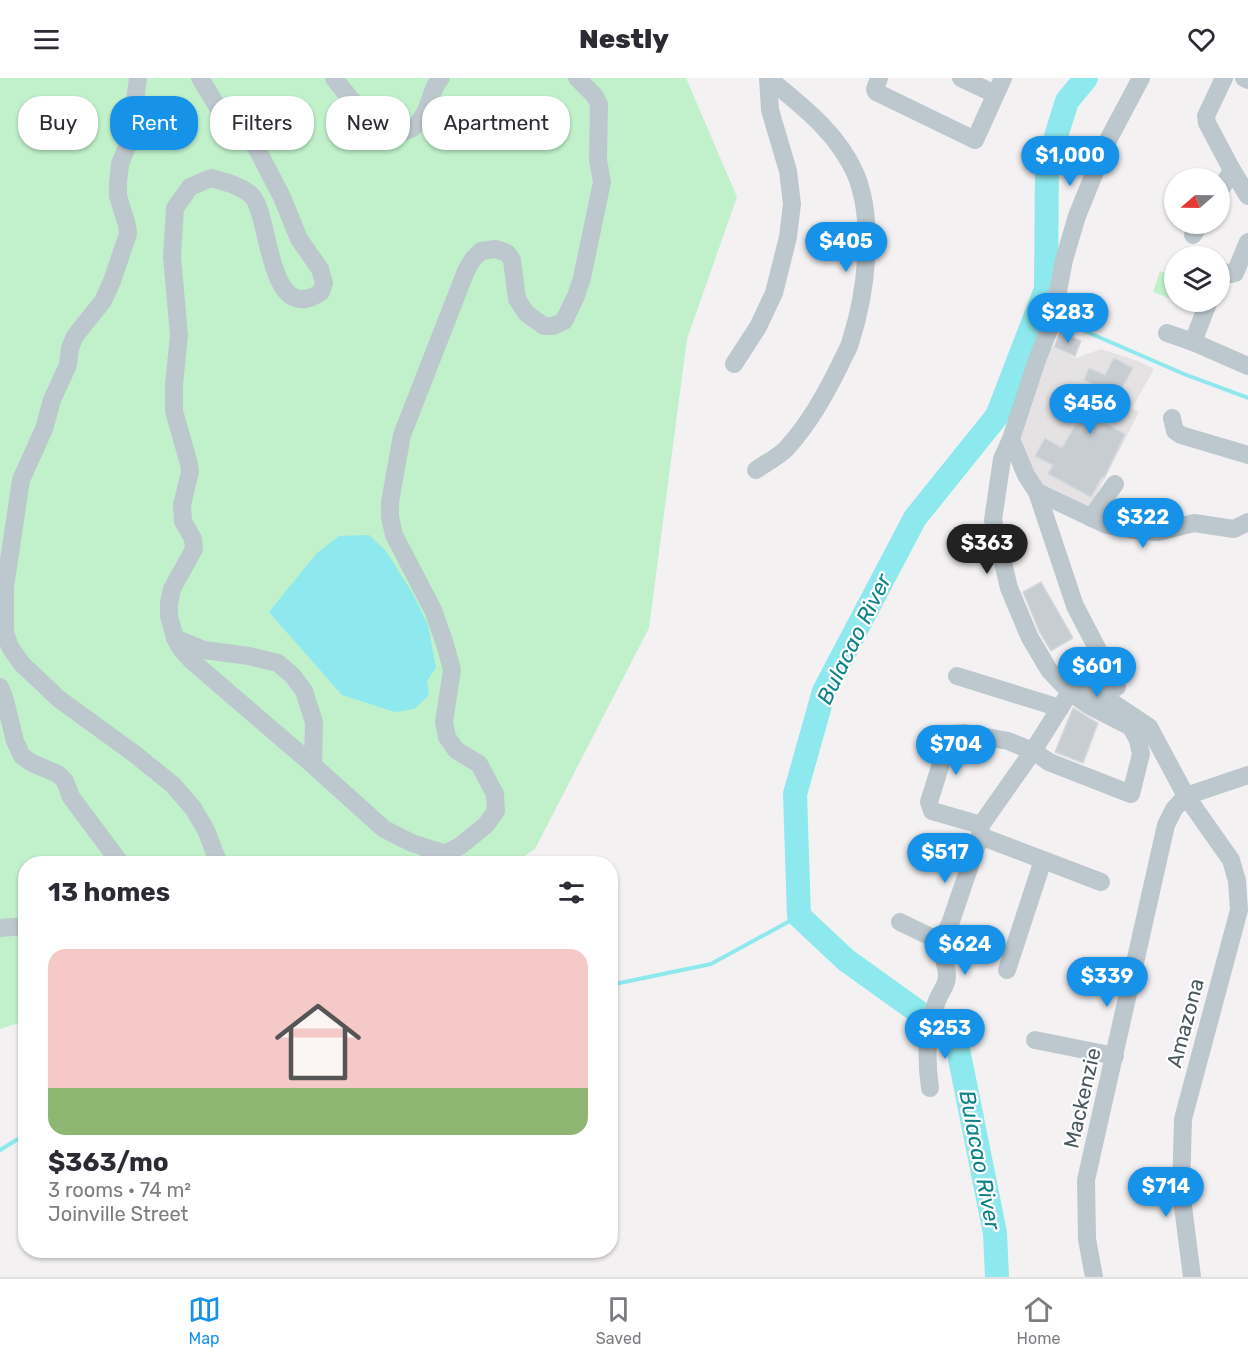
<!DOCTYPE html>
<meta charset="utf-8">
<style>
:root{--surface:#fff;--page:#f2f2f3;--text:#2b2b33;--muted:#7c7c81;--line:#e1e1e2;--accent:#1693e9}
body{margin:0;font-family:Rubik,sans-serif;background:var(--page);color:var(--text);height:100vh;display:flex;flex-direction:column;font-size:22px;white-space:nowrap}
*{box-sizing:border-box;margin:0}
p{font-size:20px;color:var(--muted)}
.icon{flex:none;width:33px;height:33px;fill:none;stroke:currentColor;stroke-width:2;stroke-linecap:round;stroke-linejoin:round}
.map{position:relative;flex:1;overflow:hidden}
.details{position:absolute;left:18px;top:778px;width:600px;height:402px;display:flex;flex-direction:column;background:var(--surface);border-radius:24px;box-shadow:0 2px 4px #0004}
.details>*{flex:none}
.top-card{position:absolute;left:18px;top:18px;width:600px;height:54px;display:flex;gap:12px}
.needle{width:39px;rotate:250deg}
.buttons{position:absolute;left:1164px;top:90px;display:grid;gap:12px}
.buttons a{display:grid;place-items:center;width:66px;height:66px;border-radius:50%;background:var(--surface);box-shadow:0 2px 4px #0004;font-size:30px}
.price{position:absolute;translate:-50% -51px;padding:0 14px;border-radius:21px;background:var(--accent);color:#fff;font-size:20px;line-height:39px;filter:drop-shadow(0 2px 3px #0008)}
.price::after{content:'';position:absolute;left:50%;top:36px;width:18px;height:14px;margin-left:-9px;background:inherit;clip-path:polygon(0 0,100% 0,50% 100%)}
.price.active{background:#222;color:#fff}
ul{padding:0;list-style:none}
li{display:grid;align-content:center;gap:12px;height:318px;padding:0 30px}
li+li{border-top:2px solid var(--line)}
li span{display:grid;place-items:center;height:186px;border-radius:18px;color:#555}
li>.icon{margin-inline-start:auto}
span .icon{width:108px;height:108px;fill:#fffc;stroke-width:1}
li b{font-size:26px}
h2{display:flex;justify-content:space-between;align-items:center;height:72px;padding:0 30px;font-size:26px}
.chip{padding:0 21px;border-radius:24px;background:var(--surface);box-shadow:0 2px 4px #0004;font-size:21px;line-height:54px}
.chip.active{background:var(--accent);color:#fff}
header{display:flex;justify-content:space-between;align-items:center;height:78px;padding:0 30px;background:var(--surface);font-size:27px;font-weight:800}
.tab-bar{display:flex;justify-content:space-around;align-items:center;height:84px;border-top:2px solid var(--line);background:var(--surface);font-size:16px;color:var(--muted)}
.tab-bar a{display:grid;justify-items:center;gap:3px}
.tab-bar .active{color:var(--accent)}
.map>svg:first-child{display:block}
.education{fill:#e5e2e4}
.green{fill:#c0f1cb}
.water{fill:#8de9ee}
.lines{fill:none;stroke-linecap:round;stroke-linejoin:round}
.stream{stroke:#8de9ee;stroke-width:4}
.river{stroke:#8de9ee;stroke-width:24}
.building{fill:#c8cdd1;stroke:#d5d9dd;stroke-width:1.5}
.minor{stroke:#bdc8ce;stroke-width:18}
.labels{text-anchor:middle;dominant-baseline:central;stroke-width:4.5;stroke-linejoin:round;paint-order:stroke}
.street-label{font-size:21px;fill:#49585f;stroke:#fff}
.water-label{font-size:22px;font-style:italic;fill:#0c8289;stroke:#fff}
</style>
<header><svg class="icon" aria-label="menu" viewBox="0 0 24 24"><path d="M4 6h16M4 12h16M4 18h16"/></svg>Nestly<svg class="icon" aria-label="heart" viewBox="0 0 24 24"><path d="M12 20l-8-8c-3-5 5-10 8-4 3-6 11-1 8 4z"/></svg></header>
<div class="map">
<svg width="1248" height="1199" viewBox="0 0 1248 1199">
<rect width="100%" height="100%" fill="#f4f1f2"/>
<!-- education -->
<polygon class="education" points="1047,267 1076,280 1101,271 1138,283 1154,291 1132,330 1139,334 1087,435 1039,409 1032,398 1018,352"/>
<!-- green -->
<g class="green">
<polygon points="0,0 686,0 737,119 687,261 649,550 535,771 513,786 26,786 25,943 0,951"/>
<polygon points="1160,193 1174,198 1174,222 1153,214"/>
</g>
<!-- water -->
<polygon class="water" points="369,457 386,473 413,516 428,547 436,590 427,603 429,617 414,631 395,634 342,617 269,534 317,475 339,458"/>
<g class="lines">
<!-- stream -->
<g class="stream">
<polyline points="1037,233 1048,237"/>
<polyline points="1057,241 1184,296 1248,320"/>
<polyline points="610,907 711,886 799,838"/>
<polyline points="0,1072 26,1056"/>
</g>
<!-- river -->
<polyline class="river" points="997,1199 995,1155 956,961 846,882 799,838 795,716 824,613 915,440 997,338 1046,211 1047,87 1067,23 1086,0"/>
</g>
<!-- building -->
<g class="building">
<polygon points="1060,254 1081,263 1075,278 1054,269"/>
<polygon points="1114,280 1133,290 1103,344 1125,356 1104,400 1102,399 1091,419 1048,396 1053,387 1035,378 1045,360 1062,370 1098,309 1084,302 1089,290 1105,297"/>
<polygon points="1041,504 1073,560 1051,573 1040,555 1023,514"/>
<polygon points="1073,630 1098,645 1083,685 1055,674"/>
</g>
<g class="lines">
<!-- minor -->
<g class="minor">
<polyline points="138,0 135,23 136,46 120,86 118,105 118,118 127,147 128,156 112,203 103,223 75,258 70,270 68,287 52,322 44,351 21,402 5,509 5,555 10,569 22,586 59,621 136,677 173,707 193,730 206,752 219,786"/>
<path d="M200 0 217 28 256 69 282 119 299 161 320 191 324 205 321 214C318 216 313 219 309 220 268 232 269 139 253 119 243 108 225 104 211 100L190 109 175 130 172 179 179 257 174 307V333L189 386 190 394 182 427 183 443 193 461 194 471 172 511 169 525V538L175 560 181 571 192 583 313 687 384 751 412 765 443 775"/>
<path d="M334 0C352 24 397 82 423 38 431 26 431 10 441 0"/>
<polyline points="879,0 875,11 876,14 975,62 1003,0"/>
<polyline points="961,0 995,16"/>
<polyline points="1244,0 1248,2"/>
<polyline points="1232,92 1248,118"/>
<polyline points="1220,113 1232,92 1207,45 1206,38 1224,0"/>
<polyline points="1193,157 1200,146"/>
<polyline points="1220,193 1231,196 1235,195 1248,164"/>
<polyline points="1167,255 1193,264 1248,288"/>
<polyline points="1193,264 1208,225"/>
<polyline points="734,286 758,249 774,215 788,159 792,126 788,93 770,32 768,0"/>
<polyline points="1172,340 1175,353 1181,357 1248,377"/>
<path d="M756 392C766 385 778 379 786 371 809 346 825 317 840 287 843 279 849 271 851 262 866 215 875 144 856 97 838 55 802 28 768 0"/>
<polyline points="1037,414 1107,447 1134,452 1158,454 1194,445 1234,451 1248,444"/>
<polyline points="1091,440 1115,406"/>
<polyline points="175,560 204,572 249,578 278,585 293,598 304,613 314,644 313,687"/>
<polyline points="1094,596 1108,606 1117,609"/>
<polyline points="957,598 1060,630"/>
<polyline points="1083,605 1149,649 1186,718 1231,782 1237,803 1239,832 1183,1041 1181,1113 1192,1199"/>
<polyline points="0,609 5,622 15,663 22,678 32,685 58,696 65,703 71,719 121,786"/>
<polyline points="981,747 932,733 929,724 948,663 952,656 965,655 1008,663 1033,673 1049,684 1131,716 1141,676 1138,662 1131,649 1088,627 1070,614 1049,592 1030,560 1009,510 993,442 1002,381 1011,361 1037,282 1052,244 1064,182 1077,138 1107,64 1141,0"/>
<polyline points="980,758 1101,804"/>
<polyline points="423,786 460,768 486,747 496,733 495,716 479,686 456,672 447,659 444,644 452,592 445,566 433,532 394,457 390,439 390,424 402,357 466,193 473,181 481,173 496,171 507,175 512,182 517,221 526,235 544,248 553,248 564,243 576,218 582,200 602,104 598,82 599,26 594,17 577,0"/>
<polyline points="900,844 933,860 939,866 950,846 980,758 981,747 1033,673 1070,614 1094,596 1098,584 1098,572 1075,528 1037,414 1026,397 1011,361"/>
<polyline points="0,850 26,848"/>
<polyline points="1007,892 1043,782"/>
<polyline points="1035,962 1115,978"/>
<path d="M930 1010C926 982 926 950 937 923 940 913 947 909 947 898 947 887 942 876 939 866"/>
<polyline points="1094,1199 1087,1161 1086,1102 1166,747 1174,731 1186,718 1248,697"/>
</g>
</g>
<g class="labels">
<!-- street labels -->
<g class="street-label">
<text transform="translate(1185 945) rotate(-75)">Amazona</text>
<text transform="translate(1082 1020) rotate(-77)">Mackenzie</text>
</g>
<!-- water labels -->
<g class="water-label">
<text transform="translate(854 561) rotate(-64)">Bulacao River</text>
<text transform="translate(980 1082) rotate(79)">Bulacao River</text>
</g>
</g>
</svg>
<div class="buttons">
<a><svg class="needle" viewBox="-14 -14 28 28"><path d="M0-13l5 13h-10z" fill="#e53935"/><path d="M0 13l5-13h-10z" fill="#7c7c81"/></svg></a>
<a><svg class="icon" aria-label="layers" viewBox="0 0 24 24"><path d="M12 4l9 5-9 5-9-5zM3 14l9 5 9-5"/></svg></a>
</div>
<b class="price" style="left:1070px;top:109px">$1,000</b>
<b class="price" style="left:846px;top:195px">$405</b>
<b class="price" style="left:1068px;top:266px">$283</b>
<b class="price" style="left:1090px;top:357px">$456</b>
<b class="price" style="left:1143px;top:471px">$322</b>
<b class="price active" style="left:987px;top:497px">$363</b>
<b class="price" style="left:1097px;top:620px">$601</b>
<b class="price" style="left:956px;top:698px">$704</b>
<b class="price" style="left:945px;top:806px">$517</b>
<b class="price" style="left:965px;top:898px">$624</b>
<b class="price" style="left:1107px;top:930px">$339</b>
<b class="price" style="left:945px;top:982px">$253</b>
<b class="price" style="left:1166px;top:1140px">$714</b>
<div class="top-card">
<a class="chip">Buy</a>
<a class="chip active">Rent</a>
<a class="chip">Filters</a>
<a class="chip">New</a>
<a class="chip">Apartment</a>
</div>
<section class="details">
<h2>13 homes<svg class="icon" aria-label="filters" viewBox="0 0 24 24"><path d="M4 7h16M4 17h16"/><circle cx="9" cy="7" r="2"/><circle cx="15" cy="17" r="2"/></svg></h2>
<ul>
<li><span style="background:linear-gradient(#f6c9c9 75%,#8fb573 0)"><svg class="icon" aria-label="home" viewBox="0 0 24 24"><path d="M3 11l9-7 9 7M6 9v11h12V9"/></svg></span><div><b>$363/mo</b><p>3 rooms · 74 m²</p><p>Joinville Street</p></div></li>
</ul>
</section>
</div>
<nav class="tab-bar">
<a class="active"><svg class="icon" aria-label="map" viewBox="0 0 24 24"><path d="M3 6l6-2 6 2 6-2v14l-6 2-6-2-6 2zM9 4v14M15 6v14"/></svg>Map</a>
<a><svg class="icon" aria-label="saved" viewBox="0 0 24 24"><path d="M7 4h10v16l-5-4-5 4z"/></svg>Saved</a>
<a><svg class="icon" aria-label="home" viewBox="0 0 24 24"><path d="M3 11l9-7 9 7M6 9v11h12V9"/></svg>Home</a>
</nav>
